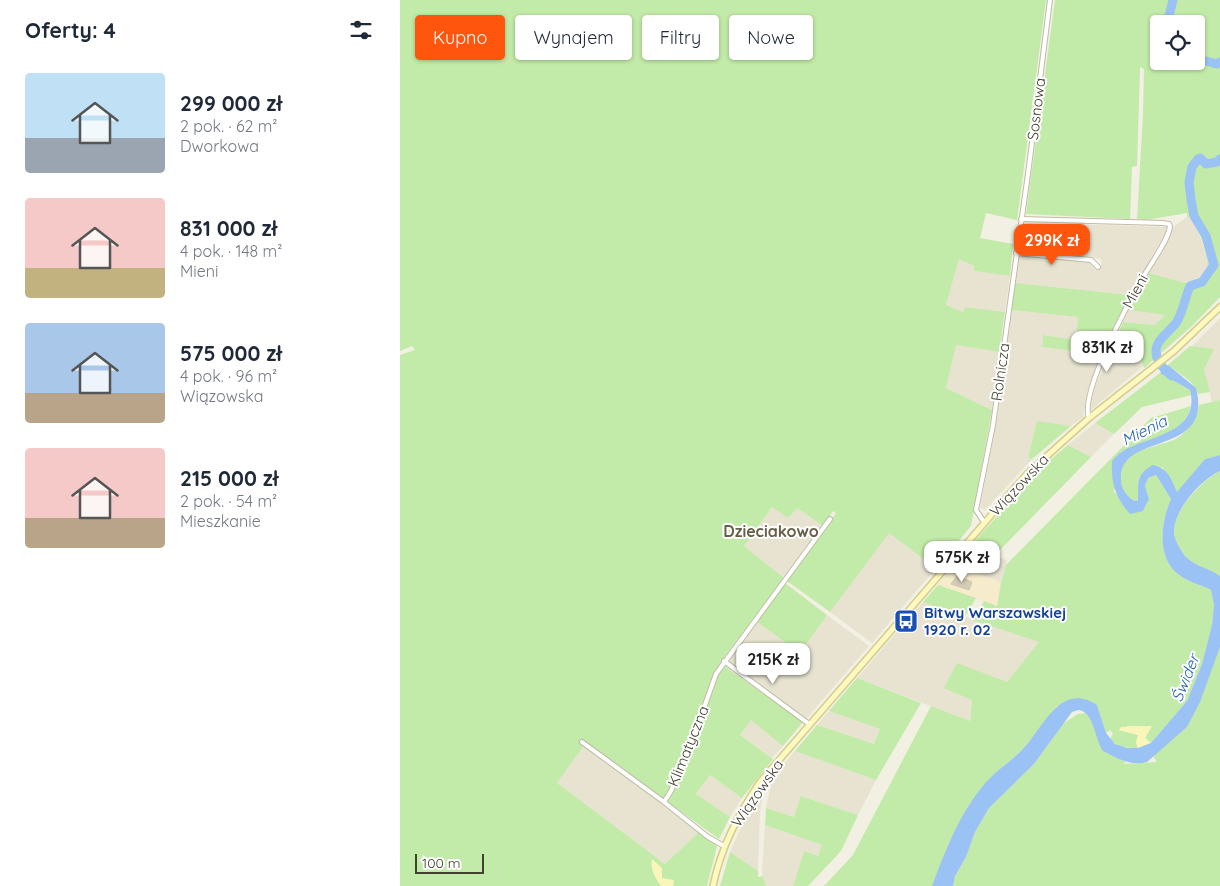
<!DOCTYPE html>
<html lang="pl">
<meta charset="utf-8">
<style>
:root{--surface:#fff;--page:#f2f2f3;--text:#1f2937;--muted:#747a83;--accent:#ff550c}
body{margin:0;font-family:Quicksand,sans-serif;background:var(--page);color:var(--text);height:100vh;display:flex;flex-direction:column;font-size:19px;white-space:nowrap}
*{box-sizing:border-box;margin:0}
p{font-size:16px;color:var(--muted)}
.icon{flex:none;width:28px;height:28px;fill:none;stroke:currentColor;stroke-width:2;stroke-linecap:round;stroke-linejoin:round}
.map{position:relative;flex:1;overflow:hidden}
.side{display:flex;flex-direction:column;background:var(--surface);width:400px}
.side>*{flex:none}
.hud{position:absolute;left:15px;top:15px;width:475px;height:45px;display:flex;gap:10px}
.buttons{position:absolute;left:750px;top:15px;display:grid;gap:10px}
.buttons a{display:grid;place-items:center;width:55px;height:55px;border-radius:5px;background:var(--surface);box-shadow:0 1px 4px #0004;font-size:25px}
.scale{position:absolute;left:15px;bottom:12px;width:69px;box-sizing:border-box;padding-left:5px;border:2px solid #444032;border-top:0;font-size:14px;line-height:18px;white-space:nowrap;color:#444032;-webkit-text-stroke:4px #fff;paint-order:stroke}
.price{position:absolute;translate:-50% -42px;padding:0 11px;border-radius:10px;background:#fff;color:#222;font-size:16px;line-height:32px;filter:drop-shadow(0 1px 2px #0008)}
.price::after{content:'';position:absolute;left:50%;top:30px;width:15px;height:11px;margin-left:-8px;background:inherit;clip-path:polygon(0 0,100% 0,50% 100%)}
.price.current{background:var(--accent);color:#fff}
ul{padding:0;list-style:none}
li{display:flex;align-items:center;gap:15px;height:125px;padding:0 25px}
li span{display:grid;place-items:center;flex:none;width:140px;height:100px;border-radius:5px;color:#555}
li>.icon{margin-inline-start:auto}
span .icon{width:60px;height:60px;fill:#fffc;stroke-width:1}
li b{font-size:21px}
h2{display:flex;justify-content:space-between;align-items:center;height:60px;padding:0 25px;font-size:21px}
.tag{padding:0 18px;border-radius:5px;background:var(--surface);box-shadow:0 1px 4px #0004;font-size:18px;line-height:45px}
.tag.current{background:var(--accent);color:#fff}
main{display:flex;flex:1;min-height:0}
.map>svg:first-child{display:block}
.residential{fill:#e7e3d0}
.commercial{fill:#f6ebcb}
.green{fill:#c2eaa8;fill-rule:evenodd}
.sand{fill:#faf6ba}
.water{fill:#9ac2f4}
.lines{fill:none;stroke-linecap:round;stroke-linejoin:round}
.river{stroke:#9ac2f4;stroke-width:9}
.building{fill:#d4cdb7;stroke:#cfc6aa}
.street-casing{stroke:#c1bca7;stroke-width:6}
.secondary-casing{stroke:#d5cd8f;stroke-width:8}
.street{stroke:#fff;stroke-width:4}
.secondary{stroke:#fff9bf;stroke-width:5}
.labels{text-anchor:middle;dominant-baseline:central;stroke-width:4;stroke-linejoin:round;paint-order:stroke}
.street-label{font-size:15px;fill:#444032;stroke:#fff}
.transit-label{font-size:15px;font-weight:bold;fill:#164399;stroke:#fff;text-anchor:start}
.water-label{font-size:16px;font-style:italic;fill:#2764b5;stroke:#fff}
.neighbourhood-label{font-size:16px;font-weight:bold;fill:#676049;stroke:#fff}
</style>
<main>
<section class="side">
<h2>Oferty: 4<svg class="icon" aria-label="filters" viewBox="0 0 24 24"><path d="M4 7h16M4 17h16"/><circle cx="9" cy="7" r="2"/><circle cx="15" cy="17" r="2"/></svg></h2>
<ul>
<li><span style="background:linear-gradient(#bfe0f5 65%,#9aa5b1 0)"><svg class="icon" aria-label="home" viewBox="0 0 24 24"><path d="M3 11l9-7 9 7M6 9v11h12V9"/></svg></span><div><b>299 000 zł</b><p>2 pok. · 62 m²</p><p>Dworkowa</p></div></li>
<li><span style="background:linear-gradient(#f6c9c9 70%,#c2b280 0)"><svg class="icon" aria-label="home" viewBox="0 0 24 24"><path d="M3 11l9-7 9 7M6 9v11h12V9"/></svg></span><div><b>831 000 zł</b><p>4 pok. · 148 m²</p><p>Mieni</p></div></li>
<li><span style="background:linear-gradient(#a9c7e8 70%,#b9a48a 0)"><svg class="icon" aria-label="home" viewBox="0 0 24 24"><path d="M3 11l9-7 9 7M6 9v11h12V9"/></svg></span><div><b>575 000 zł</b><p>4 pok. · 96 m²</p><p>Wiązowska</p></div></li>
<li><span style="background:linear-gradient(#f6c9c9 70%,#b9a48a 0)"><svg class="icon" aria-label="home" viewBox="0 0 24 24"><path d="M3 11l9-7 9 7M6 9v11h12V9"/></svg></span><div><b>215 000 zł</b><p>2 pok. · 54 m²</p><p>Mieszkanie</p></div></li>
</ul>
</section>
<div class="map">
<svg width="820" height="886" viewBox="0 0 820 886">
<rect width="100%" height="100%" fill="#f2f0e2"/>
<!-- residential -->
<g class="residential">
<polygon points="787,217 792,217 803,244 809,263 805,273 789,284 749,273 773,227"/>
<polygon points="627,223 767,227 766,233 729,295 615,283 617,259 623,256 689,262 696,270 702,265 701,259 619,251 623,226"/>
<polygon points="559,259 574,266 574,271 610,276 605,312 565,307 563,312 546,305"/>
<polygon points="611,310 678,317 676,340 644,335 642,347 703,355 687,393 683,417 671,426 637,422 628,458 632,459 585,510 580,508 598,413"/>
<polygon points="728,310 765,315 755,325 723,322"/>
<polygon points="820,318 820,400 812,402 804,369 792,346"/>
<polygon points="556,345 599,352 592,410 546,388"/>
<polygon points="709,354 740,357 743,366 691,410 692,394"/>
<polygon points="695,423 714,434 691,457 668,445"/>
<polygon points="372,507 397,508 423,526 384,578 344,546"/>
<polygon points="489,532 536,568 472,643 430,612"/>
<polygon points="569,547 607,560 601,582 554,565"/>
<polygon points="523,602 640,642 607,682 557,664 572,700 570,721 457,678"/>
<polygon points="427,615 469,646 406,719 327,662 357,622 400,653"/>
<polygon points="429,711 480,729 474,744 417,725"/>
<polygon points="351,719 383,746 372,758 340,735"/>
<polygon points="184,746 299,832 265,864 157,783"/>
<polygon points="395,751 476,780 458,815 402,796 394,817 366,808 371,785 378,771"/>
<polygon points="310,775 342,798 330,817 296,795"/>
<polygon points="363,790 360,813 358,871 330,852 351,806"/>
<polygon points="365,825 422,845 418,856 404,851 393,886 366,886 362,872"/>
</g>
<!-- commercial -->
<polygon class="commercial" points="554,565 601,582 597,606 538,585"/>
<!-- green -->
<g class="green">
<polygon points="0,0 646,0 617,220 586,213 580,238 613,244 610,276 574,271 574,266 559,259 546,305 563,312 565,307 605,312 599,352 556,345 546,388 592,410 571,526 536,568 489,533 430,612 387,581 436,513 433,511 423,526 397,508 388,518 372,507 344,546 384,578 320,663 403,722 383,746 351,720 340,735 373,759 342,798 310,775 296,794 330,817 319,839 186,743 157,783 265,864 299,832 317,846 307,886 0,886 0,355 15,350 12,346 0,351"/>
<path d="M655 0H820V297L792 326 744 368 740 357 709 354 723 322 755 325 765 315 728 310 749 273 789 284C794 281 802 277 805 272 814 260 797 229 792 217H787V213L746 220 737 219 743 115 744 69 740 67 737 166 732 167 730 219 626 214ZM759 24H796V61H759Z"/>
<polygon points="615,283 729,295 703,355 642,347 643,335 676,340 678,317 611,310"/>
<path d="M790 346 814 349 804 369 810 392 798 394C794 380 779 374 768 365Z"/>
<polygon points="760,373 790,390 792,395 742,407 714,434 695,423"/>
<path d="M820 400V455L805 459 777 493 762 467 739 477 738 499 734 501C726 495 721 489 721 479 719 447 757 449 778 438 786 433 793 418 798 410L799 405Z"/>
<path d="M791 406C786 435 743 441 721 452L714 492 743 511 749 499 745 486 748 478 756 475 771 499C760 523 756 561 782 577 791 583 802 585 811 590L814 605 812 625 802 664 787 701 751 743 745 738 751 727 728 726 719 730 738 735 736 742 738 748C727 748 718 748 710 739L713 734 710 730 706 733 697 705 657 706 622 750 590 778 569 805 532 886H424L453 855 531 706 570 721 572 700 544 688 557 663 607 682 639 642 573 620 584 601 597 606 601 582 606 565 751 418Z"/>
<polygon points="637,421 671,426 632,459 628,458"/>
<polygon points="668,445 691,457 600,550 597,557 569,547 644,465"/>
<path d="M820 471V576C809 568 796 567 786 557 781 551 773 538 774 530 776 507 802 481 820 471Z"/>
<polygon points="385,583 427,615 400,653 357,622"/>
<polygon points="538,585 576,598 565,617 523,602"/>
<polygon points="820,647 820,886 553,886 555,876 566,857 575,832 589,808 634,764 664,723 678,714 686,713 692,722 703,751 726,762 723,764 757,762 753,756 787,727"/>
<polygon points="457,678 521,703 476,780 395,751 417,725 474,744 480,729 429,711"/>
<polygon points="401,796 458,815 441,851 408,886 393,886 404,851 418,856 422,845 365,825 366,808 394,817"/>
<polygon points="330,852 358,871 358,877 363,876 366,886 320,886"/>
</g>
<!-- sand -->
<g class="sand">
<polygon points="752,726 745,738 751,743 738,748 736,742 738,735 719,730 721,727"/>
<path d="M252 859 262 868V878L274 880 273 886H261C255 878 250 869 252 859Z"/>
</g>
<!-- water -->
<path class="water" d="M768 365 796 388C814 458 719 431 721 479 721 489 726 495 734 501L738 500C739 482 735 475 753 465 769 469 771 479 777 492L805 459 820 455V471C801 480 776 507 774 530 773 538 781 551 786 557 796 567 809 568 820 576V647L800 702 787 727 747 762C731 766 718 759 703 751 695 740 694 711 678 710L672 712 634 764 589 808 575 832 566 857 555 876 553 886H532C546 849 562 807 590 778 600 768 612 760 622 750 644 727 660 681 697 705L706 733 715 744 727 748H738L751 743 787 701 802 664 812 625 814 605 811 590C802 585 791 583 782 577 756 561 760 524 771 499L756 475 748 478 745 486 749 499 743 511 730 514C715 497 711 483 712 461 715 458 719 453 723 451 749 436 801 433 790 390L760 373Z"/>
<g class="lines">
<!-- river -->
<g class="river">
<polyline points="767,24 773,0"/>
<polyline points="796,56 802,60 817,64 820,62"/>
<path d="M772 376C766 372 763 368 759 362 749 343 766 336 776 323 783 313 785 297 790 286L802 282 814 265 806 236 794 216 791 199 789 182 792 167 798 159 800 158 806 164 817 162 820 159"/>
</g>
</g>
<!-- building -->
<polygon class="building" points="557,576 572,582 569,590 551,584"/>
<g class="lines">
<!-- street casing -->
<g class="street-casing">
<g id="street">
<path d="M621 219 763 223 769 224 770 226C769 239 752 262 745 274 731 298 679 393 689 418"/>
<polyline points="616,253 691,260 698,267"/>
<polyline points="584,522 576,510 593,425 628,174 650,0"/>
<polyline points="324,661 409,724"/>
<polyline points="182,742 264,802 308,837 324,846"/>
<polyline points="264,802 271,791 291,744 316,674 430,519"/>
</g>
</g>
<!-- secondary casing -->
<g class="secondary-casing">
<path id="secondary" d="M313 886C321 847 338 815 360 782L626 475 689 418 774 351 820 307"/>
</g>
<!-- street -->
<use href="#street" class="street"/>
<!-- secondary -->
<use href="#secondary" class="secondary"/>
</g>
<!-- icons -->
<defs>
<g id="bus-square" transform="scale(1.25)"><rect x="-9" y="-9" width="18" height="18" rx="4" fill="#1a4fb4" stroke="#fff"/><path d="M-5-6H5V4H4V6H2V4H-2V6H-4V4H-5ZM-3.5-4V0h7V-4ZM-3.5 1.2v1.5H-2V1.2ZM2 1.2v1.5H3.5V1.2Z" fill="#fff"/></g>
</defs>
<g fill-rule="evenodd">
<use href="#bus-square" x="506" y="621"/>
</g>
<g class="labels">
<!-- street labels -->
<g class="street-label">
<text transform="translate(636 109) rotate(-83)">Sosnowa</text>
<text transform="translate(735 291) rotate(-61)">Mieni</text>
<text transform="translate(600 372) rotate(-82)">Rolnicza</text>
<text transform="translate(619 485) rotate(-47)">Wiązowska</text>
<text transform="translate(288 746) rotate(-68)">Klimatyczna</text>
<text transform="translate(357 793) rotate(-55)">Wiązowska</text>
</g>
<!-- transit labels -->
<g class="transit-label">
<text x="524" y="612">Bitwy Warszawskiej<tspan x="524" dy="17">1920 r. 02</tspan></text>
</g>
<!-- water labels -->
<g class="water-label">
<text transform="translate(744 430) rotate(-26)">Mienia</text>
<text transform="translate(785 678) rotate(-68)">Świder</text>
</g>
<!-- neighbourhood labels -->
<g class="neighbourhood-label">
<text x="371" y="531">Dzieciakowo</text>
</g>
</g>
</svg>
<div class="buttons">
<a><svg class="icon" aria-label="locate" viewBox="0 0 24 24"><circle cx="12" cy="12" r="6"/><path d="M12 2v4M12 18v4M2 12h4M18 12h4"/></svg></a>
</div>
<div class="scale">100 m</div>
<b class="price current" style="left:652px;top:266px">299K zł</b>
<b class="price" style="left:707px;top:373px">831K zł</b>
<b class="price" style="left:562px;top:583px">575K zł</b>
<b class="price" style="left:373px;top:685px">215K zł</b>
<div class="hud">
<a class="tag current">Kupno</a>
<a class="tag">Wynajem</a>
<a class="tag">Filtry</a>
<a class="tag">Nowe</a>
</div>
</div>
</main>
